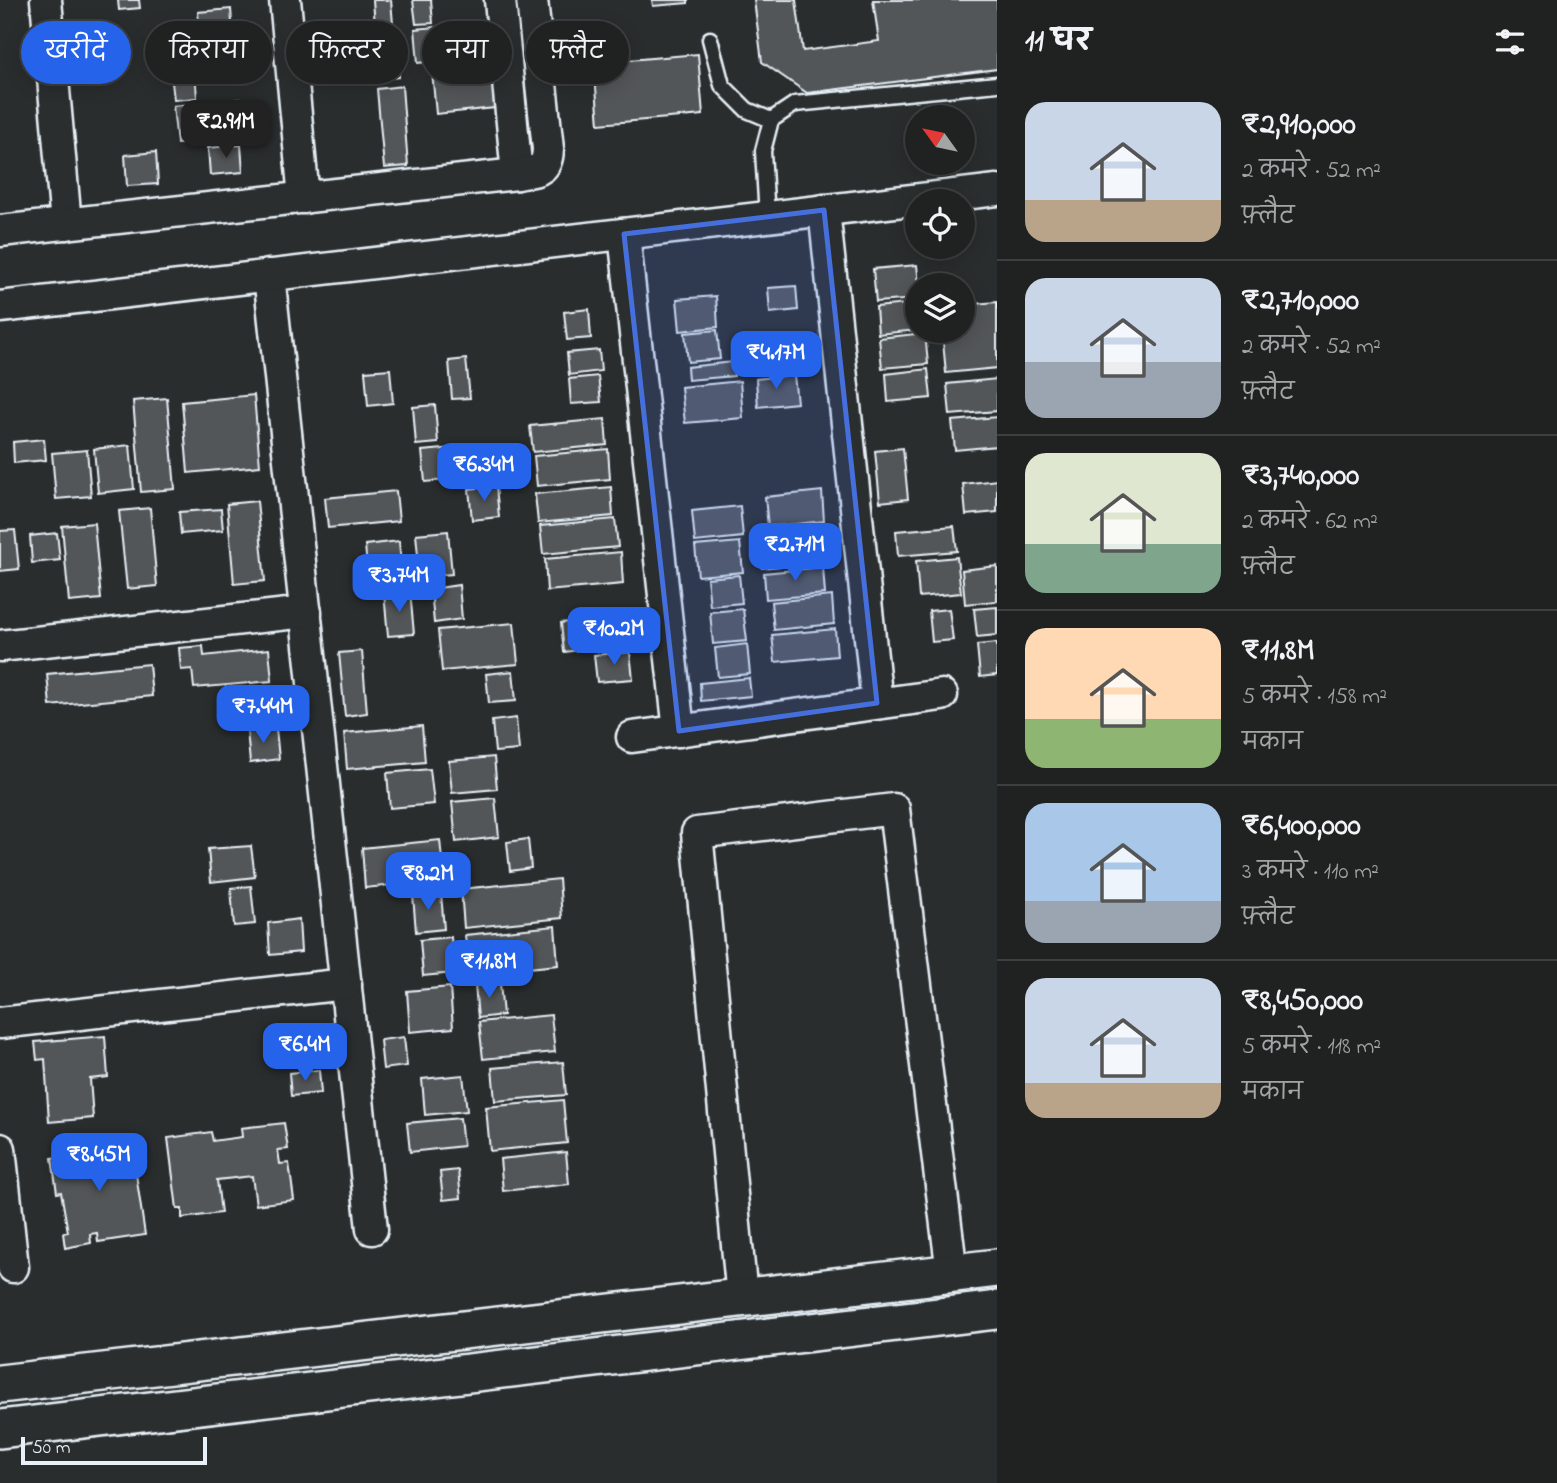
<!DOCTYPE html>
<html lang="hi">
<meta charset="utf-8">
<style>
:root{--surface:#202222;--page:#282a2a;--text:#f1f3f6;--muted:#a2a4a5;--line:#3d3f40;--accent:#2563eb}
body{margin:0;font-family:"Indie Flower","Playpen Sans Deva",sans-serif;background:var(--page);color:var(--text);height:100vh;display:flex;flex-direction:column;font-size:26px;white-space:nowrap}
*{box-sizing:border-box;margin:0}
p{font-size:23px;color:var(--muted)}
.icon{flex:none;width:38px;height:38px;fill:none;stroke:currentColor;stroke-width:2;stroke-linecap:round;stroke-linejoin:round}
.map{position:relative;flex:1;overflow:hidden}
.panel{display:flex;flex-direction:column;background:var(--surface);width:560px}
.panel>*{flex:none}
.banner{position:absolute;left:21px;top:21px;width:665px;height:63px;display:flex;gap:14px}
.needle{width:46px;rotate:303deg}
.fabs{position:absolute;left:905px;top:105px;display:grid;gap:14px}
.fabs a{display:grid;place-items:center;width:70px;height:70px;border-radius:50%;background:var(--surface);box-shadow:0 4px 18px #0003,0 0 0 2px var(--line);font-size:35px}
.scale{position:absolute;left:21px;bottom:18px;width:186px;box-sizing:border-box;padding-left:7px;border:4px solid #e8f1f8;border-top:0;font-size:19px;line-height:24px;white-space:nowrap;color:#e8f1f8;-webkit-text-stroke:5px #2a2d2e;paint-order:stroke}
.price{position:absolute;translate:-50% -60px;padding:0 16px;border-radius:14px;background:var(--accent);color:#fff;font-size:23px;line-height:46px;filter:drop-shadow(0 2px 4px #0008)}
.price::after{content:'';position:absolute;left:50%;top:42px;width:21px;height:16px;margin-left:-10px;background:inherit;clip-path:polygon(0 0,100% 0,50% 100%)}
.price.active{background:#222;color:#fff}
ul{padding:0;list-style:none}
li{display:flex;align-items:center;gap:21px;height:175px;padding:0 28px}
li+li{border-top:2px solid var(--line)}
li span{display:grid;place-items:center;flex:none;width:196px;height:140px;border-radius:21px;color:#555}
li>.icon{margin-inline-start:auto}
span .icon{width:84px;height:84px;fill:#fffc;stroke-width:1}
li b{font-size:30px}
h2{display:flex;justify-content:space-between;align-items:center;height:84px;padding:0 28px;font-size:30px}
.pill{padding:0 24px;border-radius:32px;background:var(--surface);box-shadow:0 4px 18px #0003,0 0 0 2px var(--line);font-size:24px;line-height:63px}
.pill.active{background:var(--accent);color:#fff}
main{display:flex;flex:1;min-height:0}
.map>svg:first-child{display:block}
.building{fill:#535759;stroke:#e8f1f8;stroke-width:2}
.lines{fill:none;stroke-linecap:round;stroke-linejoin:round}
.service-casing{stroke:#e8f1f8;stroke-width:19}
.minor-casing{stroke:#e8f1f8;stroke-width:35}
.tertiary-casing{stroke:#e8f1f8;stroke-width:42}
.service{stroke:#2a2d2e;stroke-width:14}
.minor{stroke:#2a2d2e;stroke-width:30}
.tertiary{stroke:#2a2d2e;stroke-width:37}
.marked{fill:#466fde;fill-opacity:0.2;stroke:#466fde;stroke-width:5;stroke-linejoin:round}
</style>
<main>
<div class="map">
<svg width="997" height="1483" viewBox="0 0 997 1483">
<rect width="100%" height="100%" fill="#2a2d2e"/>
<filter id="ink" filterUnits="userSpaceOnUse"><feTurbulence type="fractalNoise" baseFrequency=".0143" numOctaves="2"/><feDisplacementMap in="SourceGraphic" scale="14" xChannelSelector="R" yChannelSelector="G"/><feConvolveMatrix kernelMatrix="1 2 1 2 8 2 1 2 1" color-interpolation-filters="sRGB"/></filter>
<g filter="url(#ink)">
<!-- building -->
<g class="building">
<polygon points="118,0 139,0 140,8 119,10"/>
<polygon points="373,0 391,0 393,24 375,25"/>
<polygon points="413,0 431,0 433,23 416,24"/>
<polygon points="652,0 688,0 688,3 653,6"/>
<polygon points="754,0 796,0 803,51 879,41 873,0 997,0 997,69 807,93 762,62"/>
<polygon points="231,9 234,50 201,53 198,12"/>
<polygon points="436,27 438,61 418,63 415,29"/>
<polygon points="395,30 399,77 377,79 373,32"/>
<polygon points="698,54 703,115 599,124 594,63"/>
<polygon points="491,65 495,108 436,114 432,71"/>
<polygon points="195,71 197,98 174,100 171,73"/>
<polygon points="402,86 408,166 384,168 377,89"/>
<polygon points="242,99 246,137 177,144 173,106"/>
<polygon points="241,145 243,172 210,175 208,148"/>
<polygon points="156,152 158,184 127,186 125,155"/>
<polygon points="917,265 919,285 917,285 917,299 876,302 873,269"/>
<polygon points="796,286 798,310 770,313 768,288"/>
<polygon points="716,296 718,327 680,331 677,299"/>
<polygon points="997,302 997,368 946,373 942,331 962,331 962,305"/>
<polygon points="917,303 917,330 878,334 876,307"/>
<polygon points="589,309 591,338 567,340 564,312"/>
<polygon points="717,330 720,359 688,362 685,333"/>
<polygon points="925,333 928,364 882,368 879,338"/>
<polygon points="599,350 601,371 569,375 567,353"/>
<polygon points="466,359 470,398 452,399 449,361"/>
<polygon points="733,362 734,376 688,380 687,367"/>
<polygon points="390,369 393,403 368,406 365,371"/>
<polygon points="928,369 931,398 888,402 886,374"/>
<polygon points="794,375 797,403 758,407 756,379"/>
<polygon points="598,376 601,402 571,404 569,379"/>
<polygon points="997,379 997,411 950,415 947,384"/>
<polygon points="740,381 743,418 685,423 681,387"/>
<polygon points="254,395 260,466 188,473 182,402"/>
<polygon points="167,398 175,489 141,492 133,401"/>
<polygon points="435,405 438,443 416,445 413,407"/>
<polygon points="997,417 997,446 955,450 952,421"/>
<polygon points="605,419 607,445 533,452 530,426"/>
<polygon points="44,439 46,460 14,463 13,442"/>
<polygon points="130,445 134,489 98,493 94,449"/>
<polygon points="490,445 493,475 425,482 422,451"/>
<polygon points="903,448 908,499 880,502 875,451"/>
<polygon points="608,449 610,479 537,486 534,456"/>
<polygon points="87,450 91,496 56,499 52,453"/>
<polygon points="997,480 997,512 966,515 963,484"/>
<polygon points="496,486 499,517 472,520 469,489"/>
<polygon points="611,487 613,516 538,523 535,494"/>
<polygon points="396,491 399,521 328,528 325,498"/>
<polygon points="822,491 824,521 768,527 765,497"/>
<polygon points="257,501 265,581 234,584 227,504"/>
<polygon points="740,506 743,537 695,542 692,511"/>
<polygon points="150,508 157,586 127,589 119,511"/>
<polygon points="221,509 223,530 181,534 179,512"/>
<polygon points="615,519 618,547 543,554 540,526"/>
<polygon points="94,523 101,599 69,602 62,526"/>
<polygon points="954,526 957,551 898,556 896,531"/>
<polygon points="822,529 825,562 762,568 759,536"/>
<polygon points="15,530 19,569 0,571 0,531"/>
<polygon points="448,531 452,574 420,577 416,534"/>
<polygon points="57,533 60,560 32,563 30,536"/>
<polygon points="399,541 402,576 368,579 365,545"/>
<polygon points="740,542 743,572 698,576 695,546"/>
<polygon points="621,552 623,584 547,591 545,559"/>
<polygon points="957,557 961,593 919,597 916,561"/>
<polygon points="997,566 997,601 965,604 962,570"/>
<polygon points="823,567 825,594 766,599 764,573"/>
<polygon points="739,575 742,603 710,606 707,578"/>
<polygon points="459,585 462,619 434,623 431,589"/>
<polygon points="410,591 414,634 388,636 384,593"/>
<polygon points="832,596 834,624 774,630 771,602"/>
<polygon points="997,607 997,635 977,637 974,609"/>
<polygon points="743,609 747,641 713,644 710,612"/>
<polygon points="949,609 953,640 932,642 929,611"/>
<polygon points="591,620 593,648 564,652 561,623"/>
<polygon points="514,623 518,664 442,671 438,630"/>
<polygon points="835,629 837,656 775,662 772,635"/>
<polygon points="997,643 997,675 980,677 977,645"/>
<polygon points="747,644 750,674 718,677 715,648"/>
<polygon points="203,646 204,656 269,649 272,681 194,688 192,669 181,670 179,648"/>
<polygon points="362,651 367,713 345,716 339,653"/>
<polygon points="630,652 633,679 597,682 594,655"/>
<polygon points="149,664 152,696 50,706 47,674"/>
<polygon points="513,671 516,701 489,703 486,674"/>
<polygon points="749,678 751,696 701,701 700,683"/>
<polygon points="516,718 519,750 495,752 492,721"/>
<polygon points="422,726 425,762 347,769 344,733"/>
<polygon points="276,728 279,759 250,763 247,730"/>
<polygon points="494,757 497,789 452,793 449,761"/>
<polygon points="430,769 434,804 390,808 387,773"/>
<polygon points="495,798 499,837 456,842 452,802"/>
<polygon points="528,839 531,868 510,871 507,842"/>
<polygon points="440,840 444,880 365,888 362,848"/>
<polygon points="251,846 255,877 211,882 208,849"/>
<polygon points="559,879 562,918 464,928 461,889"/>
<polygon points="251,886 255,924 234,926 231,888"/>
<polygon points="441,893 444,929 416,932 413,895"/>
<polygon points="299,919 301,952 270,955 268,923"/>
<polygon points="555,926 558,965 469,974 465,935"/>
<polygon points="451,937 454,973 423,976 420,940"/>
<polygon points="500,983 503,1015 478,1018 475,985"/>
<polygon points="450,987 453,1028 410,1032 407,991"/>
<polygon points="551,1015 555,1052 483,1059 479,1022"/>
<polygon points="105,1036 108,1077 90,1079 93,1118 49,1122 45,1059 37,1060 35,1042"/>
<polygon points="404,1037 407,1066 383,1069 380,1040"/>
<polygon points="563,1062 566,1095 495,1101 492,1068"/>
<polygon points="319,1070 321,1093 291,1096 289,1073"/>
<polygon points="463,1075 467,1111 425,1115 422,1079"/>
<polygon points="563,1100 567,1143 490,1151 486,1107"/>
<polygon points="460,1118 463,1146 410,1152 407,1123"/>
<polygon points="284,1123 288,1149 278,1150 280,1164 289,1163 294,1200 256,1205 252,1176 217,1180 221,1213 182,1218 182,1209 177,1209 168,1138 211,1132 213,1141 242,1137 241,1128"/>
<polygon points="131,1140 145,1235 98,1242 97,1233 90,1234 91,1243 65,1248 63,1233 68,1232 61,1192 57,1193 52,1158 72,1154 71,1149"/>
<polygon points="566,1152 569,1184 503,1191 500,1159"/>
<polygon points="458,1170 461,1198 443,1200 440,1172"/>
</g>
<g class="lines">
<!-- service casing -->
<g class="service-casing">
<g id="service">
<polyline points="710,39 722,85 747,110 771,120"/>
<polyline points="767,217 763,151 771,120 795,104 997,84"/>
</g>
</g>
<!-- minor casing -->
<g class="minor-casing">
<g id="minor">
<polyline points="46,0 66,224"/>
<polyline points="285,0 304,198"/>
<polyline points="500,0 517,174"/>
<polyline points="824,210 877,703"/>
<path d="M0 231 517 174C537 170 547 172 548 149L532 0"/>
<polyline points="624,234 679,731"/>
<polyline points="269,275 372,1229"/>
<polyline points="0,307 997,190"/>
<polyline points="0,646 306,612"/>
<polyline points="632,737 942,695"/>
<polyline points="0,1023 346,984"/>
<polyline points="0,1149 13,1267"/>
<polyline points="742,1297 697,833 894,809 952,1273"/>
</g>
</g>
<!-- tertiary casing -->
<g class="tertiary-casing">
<g id="tertiary">
<polyline points="0,1384 997,1268"/>
<polyline points="0,1429 997,1310"/>
</g>
</g>
<!-- service -->
<use href="#service" class="service"/>
<!-- minor -->
<use href="#minor" class="minor"/>
<!-- tertiary -->
<use href="#tertiary" class="tertiary"/>
</g>
</g>
<!-- marked area -->
<path class="marked" d="M824 210 877 703 679 731 624 234Z"/>
</svg>
<div class="fabs">
<a><svg class="needle" viewBox="-14 -14 28 28"><path d="M0-13l5 13h-10z" fill="#e53935"/><path d="M0 13l5-13h-10z" fill="#a2a4a5"/></svg></a>
<a><svg class="icon" aria-label="locate" viewBox="0 0 24 24"><circle cx="12" cy="12" r="6"/><path d="M12 2v4M12 18v4M2 12h4M18 12h4"/></svg></a>
<a><svg class="icon" aria-label="layers" viewBox="0 0 24 24"><path d="M12 4l9 5-9 5-9-5zM3 14l9 5 9-5"/></svg></a>
</div>
<div class="scale">50 m</div>
<b class="price active" style="left:226px;top:160px">₹2.91M</b>
<b class="price" style="left:776px;top:391px">₹4.17M</b>
<b class="price" style="left:484px;top:503px">₹6.34M</b>
<b class="price" style="left:795px;top:583px">₹2.71M</b>
<b class="price" style="left:399px;top:614px">₹3.74M</b>
<b class="price" style="left:614px;top:667px">₹10.2M</b>
<b class="price" style="left:263px;top:745px">₹7.44M</b>
<b class="price" style="left:428px;top:912px">₹8.2M</b>
<b class="price" style="left:489px;top:1000px">₹11.8M</b>
<b class="price" style="left:305px;top:1083px">₹6.4M</b>
<b class="price" style="left:99px;top:1193px">₹8.45M</b>
<div class="banner">
<a class="pill active">खरीदें</a>
<a class="pill">किराया</a>
<a class="pill">फ़िल्टर</a>
<a class="pill">नया</a>
<a class="pill">फ़्लैट</a>
</div>
</div>
<section class="panel">
<h2>11 घर<svg class="icon" aria-label="filters" viewBox="0 0 24 24"><path d="M4 7h16M4 17h16"/><circle cx="9" cy="7" r="2"/><circle cx="15" cy="17" r="2"/></svg></h2>
<ul>
<li><span style="background:linear-gradient(#c9d6e8 70%,#b9a48a 0)"><svg class="icon" aria-label="home" viewBox="0 0 24 24"><path d="M3 11l9-7 9 7M6 9v11h12V9"/></svg></span><div><b>₹2,910,000</b><p>2 कमरे · 52 m²</p><p>फ़्लैट</p></div></li>
<li><span style="background:linear-gradient(#c9d6e8 60%,#9aa5b1 0)"><svg class="icon" aria-label="home" viewBox="0 0 24 24"><path d="M3 11l9-7 9 7M6 9v11h12V9"/></svg></span><div><b>₹2,710,000</b><p>2 कमरे · 52 m²</p><p>फ़्लैट</p></div></li>
<li><span style="background:linear-gradient(#dfe7d0 65%,#7fa58c 0)"><svg class="icon" aria-label="home" viewBox="0 0 24 24"><path d="M3 11l9-7 9 7M6 9v11h12V9"/></svg></span><div><b>₹3,740,000</b><p>2 कमरे · 62 m²</p><p>फ़्लैट</p></div></li>
<li><span style="background:linear-gradient(#ffd9b3 65%,#8fb573 0)"><svg class="icon" aria-label="home" viewBox="0 0 24 24"><path d="M3 11l9-7 9 7M6 9v11h12V9"/></svg></span><div><b>₹11.8M</b><p>5 कमरे · 158 m²</p><p>मकान</p></div></li>
<li><span style="background:linear-gradient(#a9c7e8 70%,#9aa5b1 0)"><svg class="icon" aria-label="home" viewBox="0 0 24 24"><path d="M3 11l9-7 9 7M6 9v11h12V9"/></svg></span><div><b>₹6,400,000</b><p>3 कमरे · 110 m²</p><p>फ़्लैट</p></div></li>
<li><span style="background:linear-gradient(#c9d6e8 75%,#b9a48a 0)"><svg class="icon" aria-label="home" viewBox="0 0 24 24"><path d="M3 11l9-7 9 7M6 9v11h12V9"/></svg></span><div><b>₹8,450,000</b><p>5 कमरे · 118 m²</p><p>मकान</p></div></li>
</ul>
</section>
</main>
